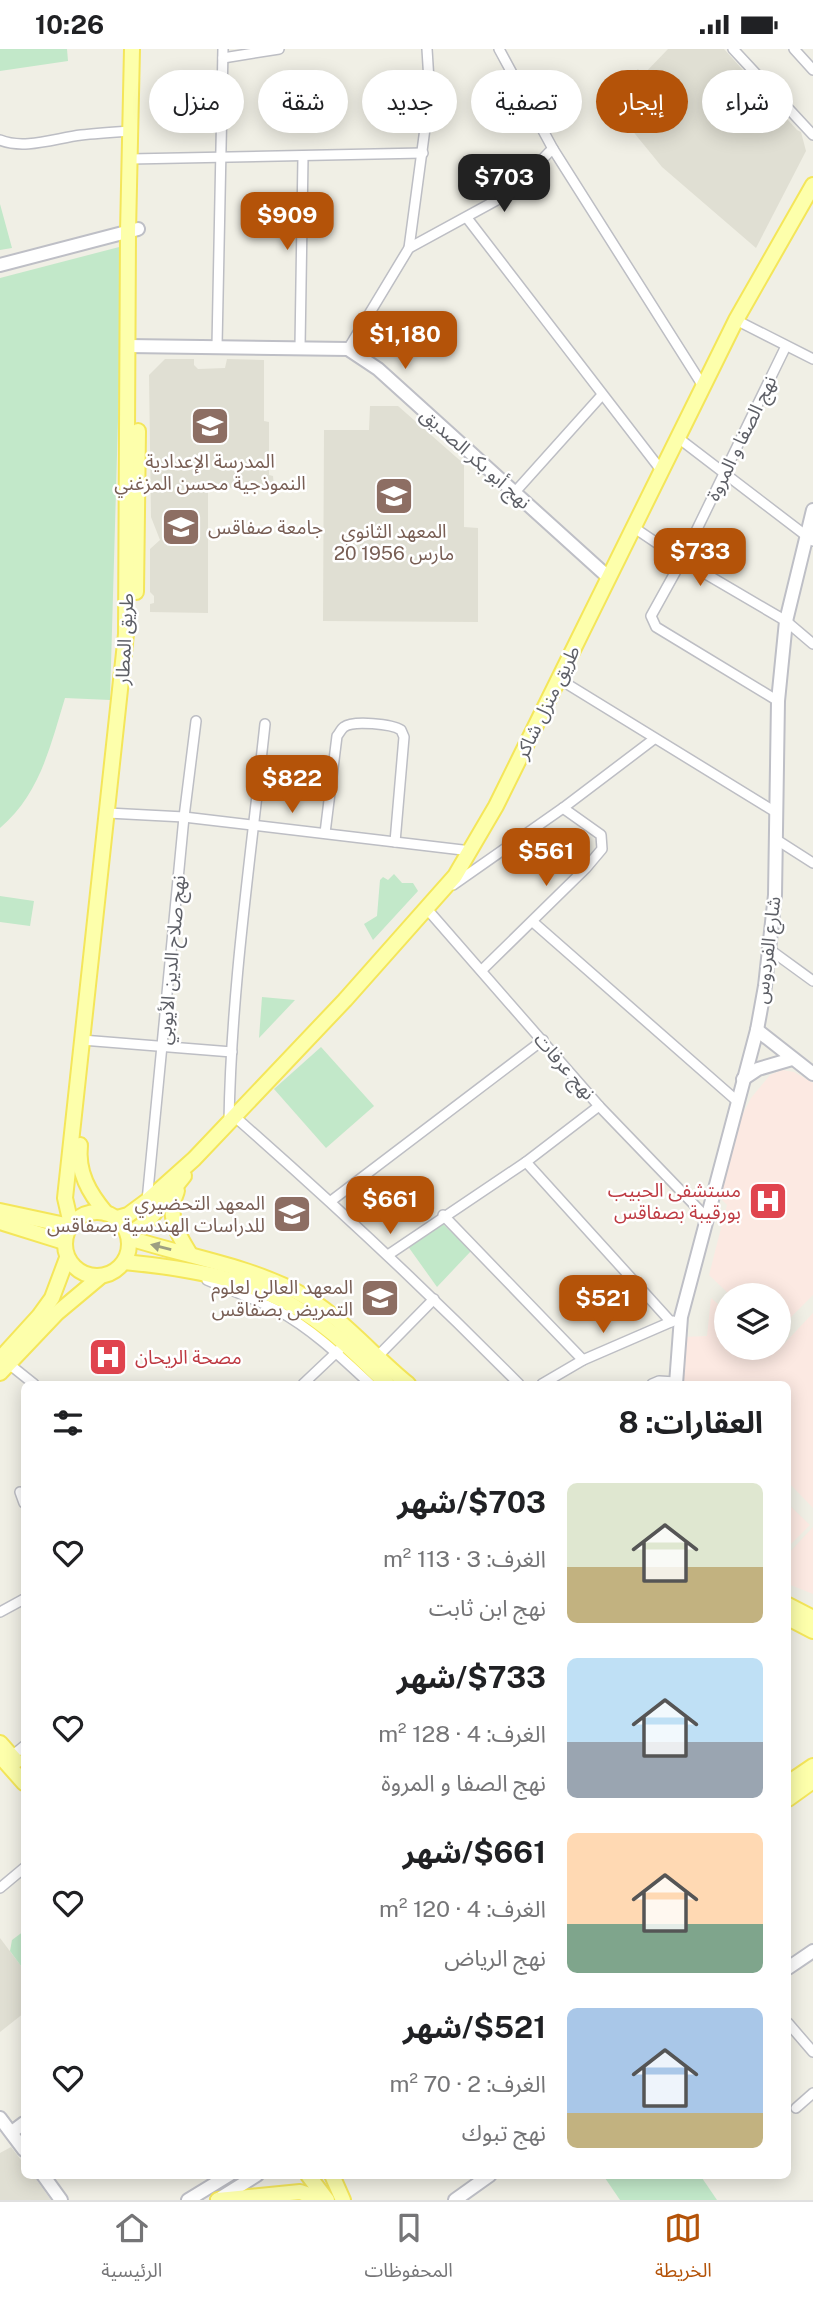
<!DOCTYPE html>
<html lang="ar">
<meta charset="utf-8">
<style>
:root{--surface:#fff;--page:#f2f2f2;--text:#202124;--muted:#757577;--line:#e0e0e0;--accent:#b45309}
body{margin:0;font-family:"Public Sans","Noto Sans Arabic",sans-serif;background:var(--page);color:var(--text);direction:rtl;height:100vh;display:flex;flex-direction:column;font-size:26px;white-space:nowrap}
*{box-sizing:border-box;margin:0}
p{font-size:23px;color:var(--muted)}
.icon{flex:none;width:38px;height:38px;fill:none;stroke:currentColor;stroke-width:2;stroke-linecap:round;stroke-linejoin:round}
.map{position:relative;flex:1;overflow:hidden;direction:ltr}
.panel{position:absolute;left:21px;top:1332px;width:770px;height:798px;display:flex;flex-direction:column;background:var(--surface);border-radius:10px;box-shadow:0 4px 18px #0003;direction:rtl}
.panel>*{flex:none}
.top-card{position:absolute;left:21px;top:21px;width:772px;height:63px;direction:rtl;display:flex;gap:14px}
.tools{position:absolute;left:714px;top:1234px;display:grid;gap:14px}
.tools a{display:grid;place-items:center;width:77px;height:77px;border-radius:50%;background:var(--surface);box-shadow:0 4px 18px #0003;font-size:35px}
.price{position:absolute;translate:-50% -60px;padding:0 16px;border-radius:14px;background:var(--accent);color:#fff;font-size:23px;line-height:46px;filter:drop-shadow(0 2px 4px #0008)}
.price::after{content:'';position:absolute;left:50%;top:42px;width:21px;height:16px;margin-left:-10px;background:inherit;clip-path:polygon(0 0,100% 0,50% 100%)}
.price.current{background:#222;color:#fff}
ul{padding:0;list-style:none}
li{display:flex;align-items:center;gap:21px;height:175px;padding:0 28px}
li span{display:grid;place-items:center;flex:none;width:196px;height:140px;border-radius:10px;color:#555}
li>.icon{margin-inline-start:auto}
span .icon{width:84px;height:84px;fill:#fffc;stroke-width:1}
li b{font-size:30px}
h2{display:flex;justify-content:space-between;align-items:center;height:84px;padding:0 28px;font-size:30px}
.chip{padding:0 24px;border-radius:32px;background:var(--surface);box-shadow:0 4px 18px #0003;font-size:24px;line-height:63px}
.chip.current{background:var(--accent);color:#fff}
.status{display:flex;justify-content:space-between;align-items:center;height:49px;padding:0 35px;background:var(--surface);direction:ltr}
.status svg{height:19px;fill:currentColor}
.menu{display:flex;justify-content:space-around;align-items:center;height:98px;border-top:2px solid var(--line);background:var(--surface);font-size:19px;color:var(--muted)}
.menu a{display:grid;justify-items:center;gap:4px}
.menu .current{color:var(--accent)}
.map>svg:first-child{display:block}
.education{fill:#e0dfd3}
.medical{fill:#fce9e2}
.green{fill:#c2e8c9}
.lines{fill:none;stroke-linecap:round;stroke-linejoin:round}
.street-casing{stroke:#bdbec4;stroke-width:12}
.secondary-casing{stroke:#bebfc6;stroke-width:16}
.primary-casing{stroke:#f4e65a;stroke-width:18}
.street{stroke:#fff;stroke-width:9}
.secondary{stroke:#fff;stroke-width:12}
.primary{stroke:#fdffab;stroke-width:14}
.oneway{fill:#9d9f82}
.labels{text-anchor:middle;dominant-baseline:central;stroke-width:5;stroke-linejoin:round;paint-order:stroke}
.street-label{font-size:19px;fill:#5d5f66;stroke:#fff}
.education-label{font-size:19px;fill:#785e54;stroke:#fff}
.health-label{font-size:19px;fill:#be3a42;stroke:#fff;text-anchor:end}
</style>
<div class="status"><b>10:26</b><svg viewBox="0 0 49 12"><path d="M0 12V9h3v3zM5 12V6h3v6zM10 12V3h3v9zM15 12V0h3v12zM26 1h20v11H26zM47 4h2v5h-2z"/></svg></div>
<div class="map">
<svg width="813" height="2151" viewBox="0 0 813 2151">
<rect width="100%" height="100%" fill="#f0efe5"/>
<!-- education -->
<g class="education">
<polygon points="668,0 724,0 797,81 801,83 806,102 756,199 662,118 604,47 638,20 643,26"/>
<polygon points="165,310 194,310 194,316 198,320 225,319 227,310 264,311 264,372 269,373 269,426 273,427 274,438 208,439 208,564 150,563 150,555 154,554 154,547 150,543 150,500 160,491 151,468 149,326"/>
<polygon points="370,357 398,357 464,415 464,478 478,479 478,573 323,572 324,381 369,381"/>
<polygon points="0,1889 24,1921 24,1964 0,1983"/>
<polygon points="11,2098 24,2115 24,2126 33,2126 51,2151 0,2151 0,2104"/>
</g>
<!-- medical -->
<g class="medical">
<polygon points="782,1021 794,1023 813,1034 813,1246 779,1280 779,1246 730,1246 709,1226 727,1156 719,1148 736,1078 751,1049 770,1026"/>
<polygon points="711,1249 726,1262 726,1298 769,1299 772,1301 780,1299 813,1264 813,1459 788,1433 788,1335 682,1335 683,1288 707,1287"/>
<polygon points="788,1455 810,1476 788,1498"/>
<polygon points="813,1478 813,1545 788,1535 788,1505"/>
</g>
<!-- green -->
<g class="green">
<polygon points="0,0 67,0 68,12 0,22"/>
<polygon points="0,155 12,199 0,201"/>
<path d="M123 197 110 651 65 649C50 698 40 745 0 779V229Z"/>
<polygon points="394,825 402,834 413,834 418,842 373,891 364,875 377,867 380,831 383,828 388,831"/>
<polygon points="0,847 34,852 30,877 0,873"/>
<polygon points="262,948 295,951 259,989"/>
<polygon points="321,998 374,1057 326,1099 274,1040"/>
<polygon points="442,1174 471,1202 437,1238 407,1196"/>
<polygon points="24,1882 24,1921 10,1902 12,1891"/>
<polygon points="603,2126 700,2126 717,2151 620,2151"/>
</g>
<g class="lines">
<!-- street casing -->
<g class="street-casing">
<g id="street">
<polyline points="499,0 553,100 703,337"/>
<polyline points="733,0 813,86"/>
<polyline points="794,0 813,21"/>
<polyline points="223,9 279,0"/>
<path d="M0 91C24 101 56 89 81 86 97 84 114 83 130 82"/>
<polyline points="130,110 423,104"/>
<polyline points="467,169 661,421"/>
<path d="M409 199 517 140C532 129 538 111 553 100"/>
<polyline points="736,271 813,310"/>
<polyline points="217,297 223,0"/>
<polyline points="300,298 303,108"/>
<polyline points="348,300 409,199 426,72 429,32 427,0"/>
<polyline points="677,388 813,492"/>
<polyline points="515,443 602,346"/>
<polyline points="633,478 682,511 786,572 813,595"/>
<polyline points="559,630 777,764"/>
<polyline points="778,652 656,578 651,567 682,511 786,297"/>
<polyline points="108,764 184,768 471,802"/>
<path d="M325 784 337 687C339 685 341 680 344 678 353 671 392 675 401 681L404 688 395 793"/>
<polyline points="777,791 813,814"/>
<polyline points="453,836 563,759 654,690"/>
<polyline points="427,860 599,1057 707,1169"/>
<polyline points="533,873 737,1052"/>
<polyline points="769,900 813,932"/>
<polyline points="482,921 586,819 602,800 601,786 563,759"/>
<polyline points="82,991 232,1003"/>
<path d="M234 1067C332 1153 427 1242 519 1335"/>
<path d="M229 1073C231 940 251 807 265 675"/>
<polyline points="526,1113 671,1273"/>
<polyline points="147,1152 184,768 196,672"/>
<polyline points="331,1152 543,991"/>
<polyline points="443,1166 583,1311"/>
<polyline points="388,1206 526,1113 599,1057"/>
<path d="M207 1231C230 1241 254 1250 277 1261 312 1280 341 1308 370 1335"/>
<polyline points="376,1309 434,1250"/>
<polyline points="9,1315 34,1335"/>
<polyline points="303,1335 340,1300"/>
<polyline points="542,1335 583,1311 673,1272"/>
<polyline points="652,1335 659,1332 676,1333"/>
<polyline points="20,1443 24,1454"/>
<polyline points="0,1563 24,1550"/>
<polyline points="12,1707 24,1697"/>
<polyline points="0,1839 24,1819"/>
<polyline points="788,1974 813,2003"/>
<polyline points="796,2059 813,2044"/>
</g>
</g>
<!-- secondary casing -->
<g class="secondary-casing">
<g id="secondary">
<polyline points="0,216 138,180"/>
<polyline points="128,297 348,300 378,320 608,528"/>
<polyline points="757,981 813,1025"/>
<polyline points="743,1030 758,1020 792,1010"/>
<polyline points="676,1335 681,1268 757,981 765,937 775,846 778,652 786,572 813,461"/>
<polyline points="788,1919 813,1902"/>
<polyline points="0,2069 24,2101"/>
<polyline points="12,2083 24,2074"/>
<polyline points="43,2126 61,2151"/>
<polyline points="188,2151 229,2126"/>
<polyline points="217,2151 257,2126"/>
<polyline points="455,2151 490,2126"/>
</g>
</g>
<!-- primary casing -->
<g class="primary-casing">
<g id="primary">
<polyline points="136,543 138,382"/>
<path d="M80 1096C77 1123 89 1144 106 1164"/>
<path d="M177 1142C166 1167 177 1184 190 1205"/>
<polyline points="0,1162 70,1177"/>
<circle cx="97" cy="1195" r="32"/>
<polyline points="117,1169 128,1166 147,1152 194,1110 345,951 455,827 496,757 736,271 813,136"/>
<polyline points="0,1173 64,1193"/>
<polyline points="71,1175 65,1149 126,585 128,183 132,0"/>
<polyline points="128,1186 149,1171 184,1127"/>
<path d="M129 1189C185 1207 245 1216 297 1243 338 1264 372 1306 408 1335"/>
<path d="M124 1213C186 1219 252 1229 305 1264 336 1284 361 1310 387 1335"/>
<polyline points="0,1310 39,1267 52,1249 67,1209"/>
<polyline points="0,1324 57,1264 100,1228"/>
<polyline points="788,1556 813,1569"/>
<polyline points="788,1569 813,1582"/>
<polyline points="0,1694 16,1712"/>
<polyline points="0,1707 24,1734"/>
<polyline points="788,1734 813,1717"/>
<polyline points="788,1750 813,1732"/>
<polyline points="308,2126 327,2151"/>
<polyline points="332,2126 343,2151"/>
<polyline points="218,2151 300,2143 324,2151"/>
</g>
</g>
<!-- street -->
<use href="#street" class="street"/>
<!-- secondary -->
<use href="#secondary" class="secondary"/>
<!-- primary -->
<use href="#primary" class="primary"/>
</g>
<!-- one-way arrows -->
<defs><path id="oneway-solid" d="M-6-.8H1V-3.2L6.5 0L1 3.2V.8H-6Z" transform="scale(1.75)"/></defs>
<use class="oneway" href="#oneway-solid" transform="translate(161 1198) rotate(-166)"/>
<!-- icons -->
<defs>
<g id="school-square" transform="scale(2.0125)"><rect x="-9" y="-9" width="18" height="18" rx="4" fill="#8d6e63" stroke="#fff"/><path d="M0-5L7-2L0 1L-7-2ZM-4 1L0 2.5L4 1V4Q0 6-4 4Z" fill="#fff"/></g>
<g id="university-square" transform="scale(2.0125)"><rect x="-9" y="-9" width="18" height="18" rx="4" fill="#8d6e63" stroke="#fff"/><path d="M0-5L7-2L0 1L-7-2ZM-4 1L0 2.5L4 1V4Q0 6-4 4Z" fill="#fff"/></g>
<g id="hospital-square" transform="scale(2.0125)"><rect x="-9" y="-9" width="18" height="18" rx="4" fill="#e0444e" stroke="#fff"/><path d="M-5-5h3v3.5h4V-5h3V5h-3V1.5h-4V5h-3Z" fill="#fff"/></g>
</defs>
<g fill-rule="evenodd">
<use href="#school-square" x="210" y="377"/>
<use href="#school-square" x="394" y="447"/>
<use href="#university-square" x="181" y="478"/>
<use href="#hospital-square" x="768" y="1152"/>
<use href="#university-square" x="292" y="1165"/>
<use href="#university-square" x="380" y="1249"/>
<use href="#hospital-square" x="108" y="1308"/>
</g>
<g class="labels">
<!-- street labels -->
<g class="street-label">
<text transform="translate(741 389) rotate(-64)">نهج الصفا و المروة</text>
<text transform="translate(476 409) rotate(42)">نهج أبو بكر الصديق</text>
<text transform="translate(124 590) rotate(-87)">طريق المطار</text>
<text transform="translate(547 653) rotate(-64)">طريق منزل شاكر</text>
<text transform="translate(767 901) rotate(-83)">شارع الفردوس</text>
<text transform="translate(171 911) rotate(-85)">نهج صلاح الدين الأيوبي</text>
<text transform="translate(565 1017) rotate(49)">نهج عرفات</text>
</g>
<!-- education labels -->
<g class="education-label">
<text x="210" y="412">المدرسة الإعدادية<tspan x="210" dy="22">النموذجية محسن المزغني</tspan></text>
<text x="208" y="478" text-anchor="start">جامعة صفاقس</text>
<text x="394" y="482">المعهد الثانوي<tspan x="394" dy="22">20 مارس 1956</tspan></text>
<text x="265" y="1154" text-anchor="end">المعهد التحضيري<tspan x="265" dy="22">للدراسات الهندسية بصفاقس</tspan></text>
<text x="353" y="1238" text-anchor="end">المعهد العالي لعلوم<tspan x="353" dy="22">التمريض بصفاقس</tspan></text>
</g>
<!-- health labels -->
<g class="health-label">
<text x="741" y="1141">مستشفى الحبيب<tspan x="741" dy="22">بورقيبة بصفاقس</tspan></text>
<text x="135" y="1308" text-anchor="start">مصحة الريحان</text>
</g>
</g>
</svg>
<div class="tools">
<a><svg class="icon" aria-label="layers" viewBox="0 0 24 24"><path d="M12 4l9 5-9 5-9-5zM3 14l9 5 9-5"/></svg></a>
</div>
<b class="price current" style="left:504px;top:165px">$703</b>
<b class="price" style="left:287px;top:203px">$909</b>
<b class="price" style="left:405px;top:322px">$1,180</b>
<b class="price" style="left:700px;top:539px">$733</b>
<b class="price" style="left:292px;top:766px">$822</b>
<b class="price" style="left:546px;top:839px">$561</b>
<b class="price" style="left:390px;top:1187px">$661</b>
<b class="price" style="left:603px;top:1286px">$521</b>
<div class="top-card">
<a class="chip">شراء</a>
<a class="chip current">إيجار</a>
<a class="chip">تصفية</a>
<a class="chip">جديد</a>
<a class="chip">شقة</a>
<a class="chip">منزل</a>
</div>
<section class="panel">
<h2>العقارات: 8<svg class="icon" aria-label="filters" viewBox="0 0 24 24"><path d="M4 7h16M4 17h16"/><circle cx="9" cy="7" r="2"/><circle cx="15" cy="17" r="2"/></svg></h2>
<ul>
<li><span style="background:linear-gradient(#dfe7d0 60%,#c2b280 0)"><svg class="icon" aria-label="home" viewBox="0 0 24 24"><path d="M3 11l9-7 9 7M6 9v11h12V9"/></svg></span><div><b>$703/شهر</b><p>الغرف: 3 · 113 m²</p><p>نهج ابن ثابت</p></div><svg class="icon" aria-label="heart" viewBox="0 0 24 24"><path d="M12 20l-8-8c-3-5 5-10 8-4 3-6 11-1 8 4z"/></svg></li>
<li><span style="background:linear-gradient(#bfe0f5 60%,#9aa5b1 0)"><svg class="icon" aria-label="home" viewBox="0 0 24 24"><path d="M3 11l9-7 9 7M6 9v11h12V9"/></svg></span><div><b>$733/شهر</b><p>الغرف: 4 · 128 m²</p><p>نهج الصفا و المروة</p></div><svg class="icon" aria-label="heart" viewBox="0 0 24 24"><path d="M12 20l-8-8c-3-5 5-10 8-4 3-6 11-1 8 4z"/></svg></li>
<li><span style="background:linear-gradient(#ffd9b3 65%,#7fa58c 0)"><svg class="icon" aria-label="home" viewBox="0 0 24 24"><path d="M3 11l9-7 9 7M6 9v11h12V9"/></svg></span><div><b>$661/شهر</b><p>الغرف: 4 · 120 m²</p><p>نهج الرياض</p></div><svg class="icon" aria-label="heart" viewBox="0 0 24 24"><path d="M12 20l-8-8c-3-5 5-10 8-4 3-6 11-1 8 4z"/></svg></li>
<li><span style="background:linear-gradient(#a9c7e8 75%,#c2b280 0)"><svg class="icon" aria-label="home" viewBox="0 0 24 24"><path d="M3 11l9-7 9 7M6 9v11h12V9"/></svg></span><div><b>$521/شهر</b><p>الغرف: 2 · 70 m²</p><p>نهج تبوك</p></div><svg class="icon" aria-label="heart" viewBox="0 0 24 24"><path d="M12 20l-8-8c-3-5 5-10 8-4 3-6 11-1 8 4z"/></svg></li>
</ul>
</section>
</div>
<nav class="menu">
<a class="current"><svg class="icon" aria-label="map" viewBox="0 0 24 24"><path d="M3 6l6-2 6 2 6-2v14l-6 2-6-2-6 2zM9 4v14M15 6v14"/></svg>الخريطة</a>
<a><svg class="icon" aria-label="saved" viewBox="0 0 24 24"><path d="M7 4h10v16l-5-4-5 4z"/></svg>المحفوظات</a>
<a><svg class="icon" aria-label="home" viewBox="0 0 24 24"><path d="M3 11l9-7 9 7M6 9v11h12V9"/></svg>الرئيسية</a>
</nav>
